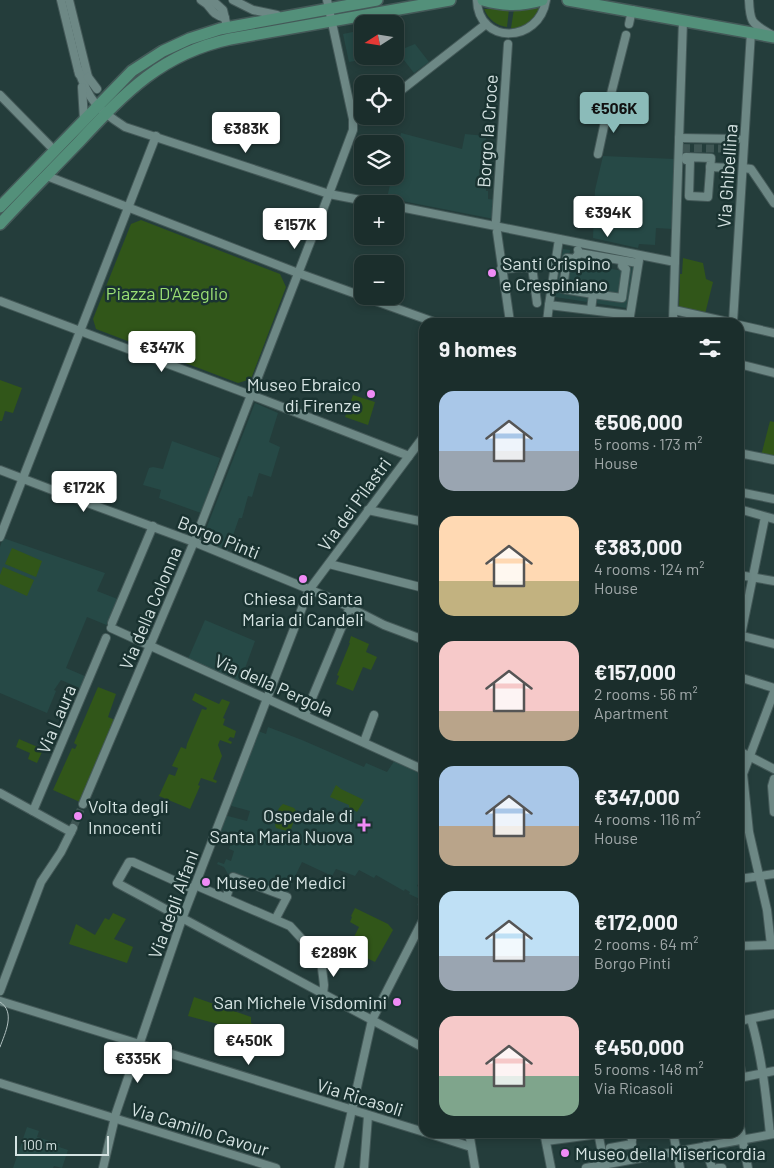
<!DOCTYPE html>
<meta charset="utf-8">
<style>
:root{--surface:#1b2e2c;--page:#243634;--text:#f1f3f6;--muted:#a0a8a9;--line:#394a48;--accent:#8bbbb9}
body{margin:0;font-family:Barlow,sans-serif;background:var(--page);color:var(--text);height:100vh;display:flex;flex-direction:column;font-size:19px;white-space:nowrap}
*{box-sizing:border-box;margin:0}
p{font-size:16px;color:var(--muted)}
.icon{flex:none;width:28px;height:28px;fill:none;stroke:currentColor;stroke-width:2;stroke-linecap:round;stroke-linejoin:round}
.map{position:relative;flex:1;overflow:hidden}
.drawer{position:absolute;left:419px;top:318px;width:325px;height:820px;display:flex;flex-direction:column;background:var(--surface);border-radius:15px;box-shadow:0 2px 8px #0003,0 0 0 1px var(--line)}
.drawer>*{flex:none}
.needle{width:32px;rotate:258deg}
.buttons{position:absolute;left:354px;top:15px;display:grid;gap:10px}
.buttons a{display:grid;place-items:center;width:50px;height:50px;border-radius:10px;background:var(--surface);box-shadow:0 2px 8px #0003,0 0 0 1px var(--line);font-size:25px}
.scale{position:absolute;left:15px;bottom:12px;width:94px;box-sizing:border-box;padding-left:5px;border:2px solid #d5e3e2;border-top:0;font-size:14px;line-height:18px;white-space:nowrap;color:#d5e3e2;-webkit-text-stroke:4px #1a3331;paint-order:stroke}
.price{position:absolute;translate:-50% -42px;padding:0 11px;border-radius:5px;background:#fff;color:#222;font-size:16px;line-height:32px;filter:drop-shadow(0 1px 2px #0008)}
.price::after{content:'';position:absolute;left:50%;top:30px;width:15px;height:11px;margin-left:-8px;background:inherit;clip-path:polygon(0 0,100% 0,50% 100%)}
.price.selected{background:var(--accent);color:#111}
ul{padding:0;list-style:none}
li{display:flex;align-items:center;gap:15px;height:125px;padding:0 20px}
li span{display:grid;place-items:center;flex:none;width:140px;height:100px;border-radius:15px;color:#555}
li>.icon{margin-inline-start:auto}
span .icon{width:60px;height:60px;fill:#fffc;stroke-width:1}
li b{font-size:21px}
h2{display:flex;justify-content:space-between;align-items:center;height:60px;padding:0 20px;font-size:21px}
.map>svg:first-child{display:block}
.built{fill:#264946}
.green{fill:#315619}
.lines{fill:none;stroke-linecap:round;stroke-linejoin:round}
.street-tunnel{stroke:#3f5654;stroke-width:8;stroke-dasharray:8 4;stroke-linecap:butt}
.street-casing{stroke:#445958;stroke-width:10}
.primary-casing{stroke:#445958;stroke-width:14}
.street{stroke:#6d8885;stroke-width:8}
.primary{stroke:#53907a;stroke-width:11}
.tram{stroke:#b1c1c0;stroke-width:1}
.poi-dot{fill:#f08bf6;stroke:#1a3331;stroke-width:2}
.labels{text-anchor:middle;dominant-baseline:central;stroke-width:5;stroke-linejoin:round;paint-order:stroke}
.street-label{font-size:18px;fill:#d5e3e2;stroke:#1a3331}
.poi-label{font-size:18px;fill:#d5e3e2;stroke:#1a3331;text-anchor:start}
.park-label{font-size:18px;fill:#9adf74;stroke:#1a3331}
</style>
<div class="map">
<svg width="774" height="1168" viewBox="0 0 774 1168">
<rect width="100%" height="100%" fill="#243d3b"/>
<!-- built -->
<g class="built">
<polygon points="362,30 362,56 386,56 349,62 343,34"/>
<polygon points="415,44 429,62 414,73 400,55 403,53 400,50"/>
<polygon points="401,133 462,149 465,134 486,136 485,161 488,161 488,167 480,166 479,182 486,183 486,191 488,191 488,199 495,200 494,219 387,198 392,176 395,176 395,161"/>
<polygon points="603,156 675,159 673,229 656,228 655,245 639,244 638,248 593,238 595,190"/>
<polygon points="563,249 570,250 569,262 624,271 625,265 634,266 627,308 555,297"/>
<polygon points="255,403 278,413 269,442 280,447 271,477 259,473 252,497 248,496 242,518 239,518 227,553 201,542"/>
<polygon points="172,441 220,458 201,513 159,498 161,490 143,485 149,468 153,467 163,469"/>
<polygon points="3,538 105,573 97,591 120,600 109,626 87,617 66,668 87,677 82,689 61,680 54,690 56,691 47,713 0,693 0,547"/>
<polygon points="205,620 255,641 240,682 188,659"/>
<polygon points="268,727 302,740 364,767 366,763 387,772 395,760 424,773 424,873 417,886 424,890 424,908 417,905 420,899 409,894 410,892 405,889 404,891 376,875 374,878 359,870 355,876 336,869 332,876 302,862 287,893 262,882 232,872 228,874 224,867 217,864 218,862 224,864 226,859 231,861 234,851 229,849 232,840 224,838 222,845 213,842 224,815 247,821 250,811 228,805 258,731 266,734"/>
<polygon points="27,1127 39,1131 37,1137 60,1144 59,1147 68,1150 62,1168 54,1166 53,1168 13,1168"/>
</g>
<!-- green -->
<g class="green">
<path d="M540 8V11C532 20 524 30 511 28L514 9Z"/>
<path d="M484 9H509L507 27C497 26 488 19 484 9Z"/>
<polygon points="141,220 280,274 286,287 251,379 238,383 96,329 93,319 131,224"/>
<polygon points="683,258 703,263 706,279 713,282 705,314 679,308 680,274 682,274"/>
<polygon points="0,380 22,388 13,413 5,411 2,421 0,421"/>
<polygon points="353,395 375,402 368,425 345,417"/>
<polygon points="770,421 774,422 774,458 761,456"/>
<polygon points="12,548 42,561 36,577 5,564"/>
<polygon points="3,567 34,580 27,596 0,584 0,575"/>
<polygon points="351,636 369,644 366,652 377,657 371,670 363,667 353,691 336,684 339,676 337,675 350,643 349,643"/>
<polygon points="98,687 116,694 108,717 115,720 80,802 53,790 72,748 75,749 77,745 74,743"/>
<polygon points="195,693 219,704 222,699 230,702 223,718 225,719 223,725 236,731 234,738 230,737 228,740 232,742 231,744 220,740 218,745 222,756 213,779 217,781 216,783 201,778 198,785 200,786 190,809 159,796 169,774 175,776 178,768 172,766 181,747 186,749 187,744 202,709 206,710 207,708 192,700"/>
<polygon points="19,739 40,748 39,751 42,752 37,763 28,759 30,753 16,747"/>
<polygon points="336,785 341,789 364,800 357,812 349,807 349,805 330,797"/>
<path d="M283 804 294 808 297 812 291 829 287 831 276 828C273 821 277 808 283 804Z"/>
<polygon points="355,908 388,924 393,930 375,962 348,949 359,927 350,922 352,917 351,916"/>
<polygon points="113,913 126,919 114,939 133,947 127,963 69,944 76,924 95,935 105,918 109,920"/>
<polygon points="194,997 251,1017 251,1023 261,1027 260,1030 250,1028 248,1034 239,1033 240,1025 235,1025 234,1027 229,1027 188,1016"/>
</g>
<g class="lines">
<!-- street-tunnel -->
<g class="street-tunnel">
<polyline points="682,148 741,149"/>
<polyline points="73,828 83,804"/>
</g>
<!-- street casing -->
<g class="street-casing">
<g id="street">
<polyline points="61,0 79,74"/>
<polyline points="69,0 88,77 84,85"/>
<path d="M201 0C214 7 208 13 225 18"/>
<polyline points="212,0 223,10 227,27"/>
<polyline points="233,0 253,10 277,15"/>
<path d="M477 0C478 45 539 44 546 0"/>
<path d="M749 0C750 24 752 23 772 35"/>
<polyline points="629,24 632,10"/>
<path d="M78 69C89 101 97 109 125 127L329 194 381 204"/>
<polyline points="88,77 97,89"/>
<polyline points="82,87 84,120"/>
<polyline points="0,95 54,150"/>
<polyline points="395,95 486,24"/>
<polyline points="353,119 366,116"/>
<polyline points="679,138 738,139"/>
<polyline points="598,154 611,94 626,35"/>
<polygon points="686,157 711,158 708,197 689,196 690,161 686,160"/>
<polyline points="710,167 731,168"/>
<polyline points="743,168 751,169 774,203"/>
<polyline points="47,176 298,273 434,322"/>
<polyline points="395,206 675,262"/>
<polyline points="496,221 508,44"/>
<polyline points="497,232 510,322"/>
<polyline points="559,239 549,305 630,315"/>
<polyline points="578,250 579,253 638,263"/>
<polyline points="579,253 575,259 567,258 563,289 593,294"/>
<polyline points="501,269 532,267 537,303"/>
<polyline points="0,301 264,400 409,456"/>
<polyline points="591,310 593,294 622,298 626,269 622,266 623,261"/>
<polyline points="674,310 728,322"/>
<polyline points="547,322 549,305"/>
<polyline points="629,322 639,260"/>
<polyline points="673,322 683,20"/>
<polyline points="733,322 751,32"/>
<polyline points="739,325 774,333"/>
<polyline points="739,364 774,373"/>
<polyline points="739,453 774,460"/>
<polyline points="0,470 55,491 194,542 335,600 384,625 424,640"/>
<polyline points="739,492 774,499"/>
<polyline points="739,509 774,519"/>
<polyline points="368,510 424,522"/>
<polyline points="0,537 156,136"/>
<polyline points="329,564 424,588"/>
<polyline points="739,575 774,581"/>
<polyline points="112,623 153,526"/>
<polyline points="111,628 424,770"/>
<polyline points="739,635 774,644"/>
<polyline points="741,635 765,517"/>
<polyline points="739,677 774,688"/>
<polyline points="305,715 350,607"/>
<polyline points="364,742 374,715"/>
<polyline points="739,751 774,769"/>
<polyline points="774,779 772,786 774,812"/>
<polyline points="0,793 71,832"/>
<path d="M83 804 196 537 313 235C319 230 322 222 321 215L353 130V119L327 0"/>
<polyline points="33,811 106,638"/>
<polyline points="739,879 774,874"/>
<polyline points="195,885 290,926 321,960 324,985 323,994"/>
<polyline points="193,889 133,862 129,862 117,883 424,1048"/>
<polyline points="226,898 233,877 287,897 276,918"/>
<polyline points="771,945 767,910 749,832 743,774 774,692"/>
<polyline points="739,946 774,945"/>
<polyline points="0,991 41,882 61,852 73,828"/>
<polyline points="0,1001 424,1132"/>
<path d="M751 1019C762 1057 766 1095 770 1134"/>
<polyline points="739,1021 774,1014"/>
<polyline points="739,1060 742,1077"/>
<polyline points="739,1078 774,1071"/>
<polyline points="0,1083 276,1168"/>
<polyline points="739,1122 748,1168"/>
<polyline points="424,1132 471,1147"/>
<polyline points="469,1132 475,1168"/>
<polyline points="544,1132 551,1168"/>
<polyline points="598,1132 605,1168"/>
<polyline points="630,1132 632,1140"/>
<polyline points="673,1132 680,1168"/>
<polyline points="645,1134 647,1132"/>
<polyline points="546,1141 599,1134"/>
<polyline points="705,1146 712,1168"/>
<polyline points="610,1148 632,1144"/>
<polyline points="103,1168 116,1113 182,919 309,590 424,436"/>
<polyline points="339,1168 372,1020 424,918"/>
<polyline points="364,1168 368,1116"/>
<polyline points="586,1168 774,1134"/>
<polyline points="718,1168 722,1168"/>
</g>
</g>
<!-- primary casing -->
<g class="primary-casing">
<g id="primary">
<path d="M483 0C504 6 521 6 542 0"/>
<polyline points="568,0 774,37"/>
<polyline points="0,207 132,71 163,51 189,39 220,29 377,0"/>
<path d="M0 224C25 197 51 171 77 144 124 94 160 54 230 39L450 0"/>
</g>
</g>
<!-- street -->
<use href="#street" class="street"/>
<!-- primary -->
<use href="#primary" class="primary"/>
<!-- tram -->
<path class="tram" d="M0 1002C16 1012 5 1033 0 1047"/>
</g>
<!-- markers -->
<g class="poi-dot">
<circle cx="492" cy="273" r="5"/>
<circle cx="371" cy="394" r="5"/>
<circle cx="303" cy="579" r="5"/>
<circle cx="78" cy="816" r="5"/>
<path d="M361.5 817.5h5v5h5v5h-5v5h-5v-5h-5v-5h5z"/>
<circle cx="206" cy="882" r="5"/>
<circle cx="397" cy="1002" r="5"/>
<circle cx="565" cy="1153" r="5"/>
</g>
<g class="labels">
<!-- street labels -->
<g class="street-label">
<text transform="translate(487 131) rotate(-86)">Borgo la Croce</text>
<text transform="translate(727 176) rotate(-86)">Via Ghibellina</text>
<text transform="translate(354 504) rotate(-54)">Via dei Pilastri</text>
<text transform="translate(219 537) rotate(22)">Borgo Pinti</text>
<text transform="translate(150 608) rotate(-67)">Via della Colonna</text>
<text transform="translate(274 685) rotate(24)">Via della Pergola</text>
<text transform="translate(56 719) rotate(-67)">Via Laura</text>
<text transform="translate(173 904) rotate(-70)">Via degli Alfani</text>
<text transform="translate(360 1097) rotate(17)">Via Ricasoli</text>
<text transform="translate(200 1129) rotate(17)">Via Camillo Cavour</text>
</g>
<!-- poi labels -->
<g class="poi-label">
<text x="502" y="263">Santi Crispino<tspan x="502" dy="21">e Crespiniano</tspan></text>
<text x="361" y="384" text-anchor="end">Museo Ebraico<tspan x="361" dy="21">di Firenze</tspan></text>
<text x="303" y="598" text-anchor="middle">Chiesa di Santa<tspan x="303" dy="21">Maria di Candeli</tspan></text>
<text x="88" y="806">Volta degli<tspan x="88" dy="21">Innocenti</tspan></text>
<text x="353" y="815" text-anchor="end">Ospedale di<tspan x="353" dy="21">Santa Maria Nuova</tspan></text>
<text x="216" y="882">Museo de' Medici</text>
<text x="387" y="1002" text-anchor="end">San Michele Visdomini</text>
<text x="575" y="1153">Museo della Misericordia</text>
</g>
<!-- park labels -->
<g class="park-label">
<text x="167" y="293">Piazza D'Azeglio</text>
</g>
</g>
</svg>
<div class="buttons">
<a><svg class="needle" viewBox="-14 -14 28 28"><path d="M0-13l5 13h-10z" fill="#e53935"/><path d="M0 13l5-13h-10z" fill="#a0a8a9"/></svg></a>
<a><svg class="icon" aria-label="locate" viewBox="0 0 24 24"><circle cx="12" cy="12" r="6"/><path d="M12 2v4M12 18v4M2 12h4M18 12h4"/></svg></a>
<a><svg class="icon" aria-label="layers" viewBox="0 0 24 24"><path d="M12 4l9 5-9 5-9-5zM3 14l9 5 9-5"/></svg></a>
<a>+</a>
<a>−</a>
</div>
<div class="scale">100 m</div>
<b class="price selected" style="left:614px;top:134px">€506K</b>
<b class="price" style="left:246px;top:154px">€383K</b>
<b class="price" style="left:608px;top:238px">€394K</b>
<b class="price" style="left:295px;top:250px">€157K</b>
<b class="price" style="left:162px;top:373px">€347K</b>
<b class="price" style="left:84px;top:513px">€172K</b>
<b class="price" style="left:334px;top:978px">€289K</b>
<b class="price" style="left:249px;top:1066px">€450K</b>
<b class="price" style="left:138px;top:1084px">€335K</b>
<section class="drawer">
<h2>9 homes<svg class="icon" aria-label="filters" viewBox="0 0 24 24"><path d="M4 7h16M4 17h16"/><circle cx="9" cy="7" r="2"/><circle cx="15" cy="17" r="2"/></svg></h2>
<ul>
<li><span style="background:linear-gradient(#a9c7e8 60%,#9aa5b1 0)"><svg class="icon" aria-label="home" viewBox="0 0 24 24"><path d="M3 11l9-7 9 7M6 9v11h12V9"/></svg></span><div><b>€506,000</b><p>5 rooms · 173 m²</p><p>House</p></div></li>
<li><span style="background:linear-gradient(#ffd9b3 65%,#c2b280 0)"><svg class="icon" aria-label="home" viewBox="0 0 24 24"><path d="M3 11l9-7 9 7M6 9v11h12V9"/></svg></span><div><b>€383,000</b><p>4 rooms · 124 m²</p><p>House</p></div></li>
<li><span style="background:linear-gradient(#f6c9c9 70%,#b9a48a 0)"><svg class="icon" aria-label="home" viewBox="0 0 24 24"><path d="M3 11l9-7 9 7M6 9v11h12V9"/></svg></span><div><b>€157,000</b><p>2 rooms · 56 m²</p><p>Apartment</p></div></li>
<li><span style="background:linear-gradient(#a9c7e8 60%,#b9a48a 0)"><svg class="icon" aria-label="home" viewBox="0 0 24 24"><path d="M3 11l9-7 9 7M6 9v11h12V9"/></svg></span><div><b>€347,000</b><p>4 rooms · 116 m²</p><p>House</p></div></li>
<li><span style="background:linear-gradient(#bfe0f5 65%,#9aa5b1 0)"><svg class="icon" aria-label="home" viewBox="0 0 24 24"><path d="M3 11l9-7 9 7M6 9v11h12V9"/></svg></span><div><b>€172,000</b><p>2 rooms · 64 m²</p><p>Borgo Pinti</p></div></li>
<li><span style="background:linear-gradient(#f6c9c9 60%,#7fa58c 0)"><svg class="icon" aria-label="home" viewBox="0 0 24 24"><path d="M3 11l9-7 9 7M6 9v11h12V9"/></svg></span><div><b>€450,000</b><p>5 rooms · 148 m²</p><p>Via Ricasoli</p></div></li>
</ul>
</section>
</div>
